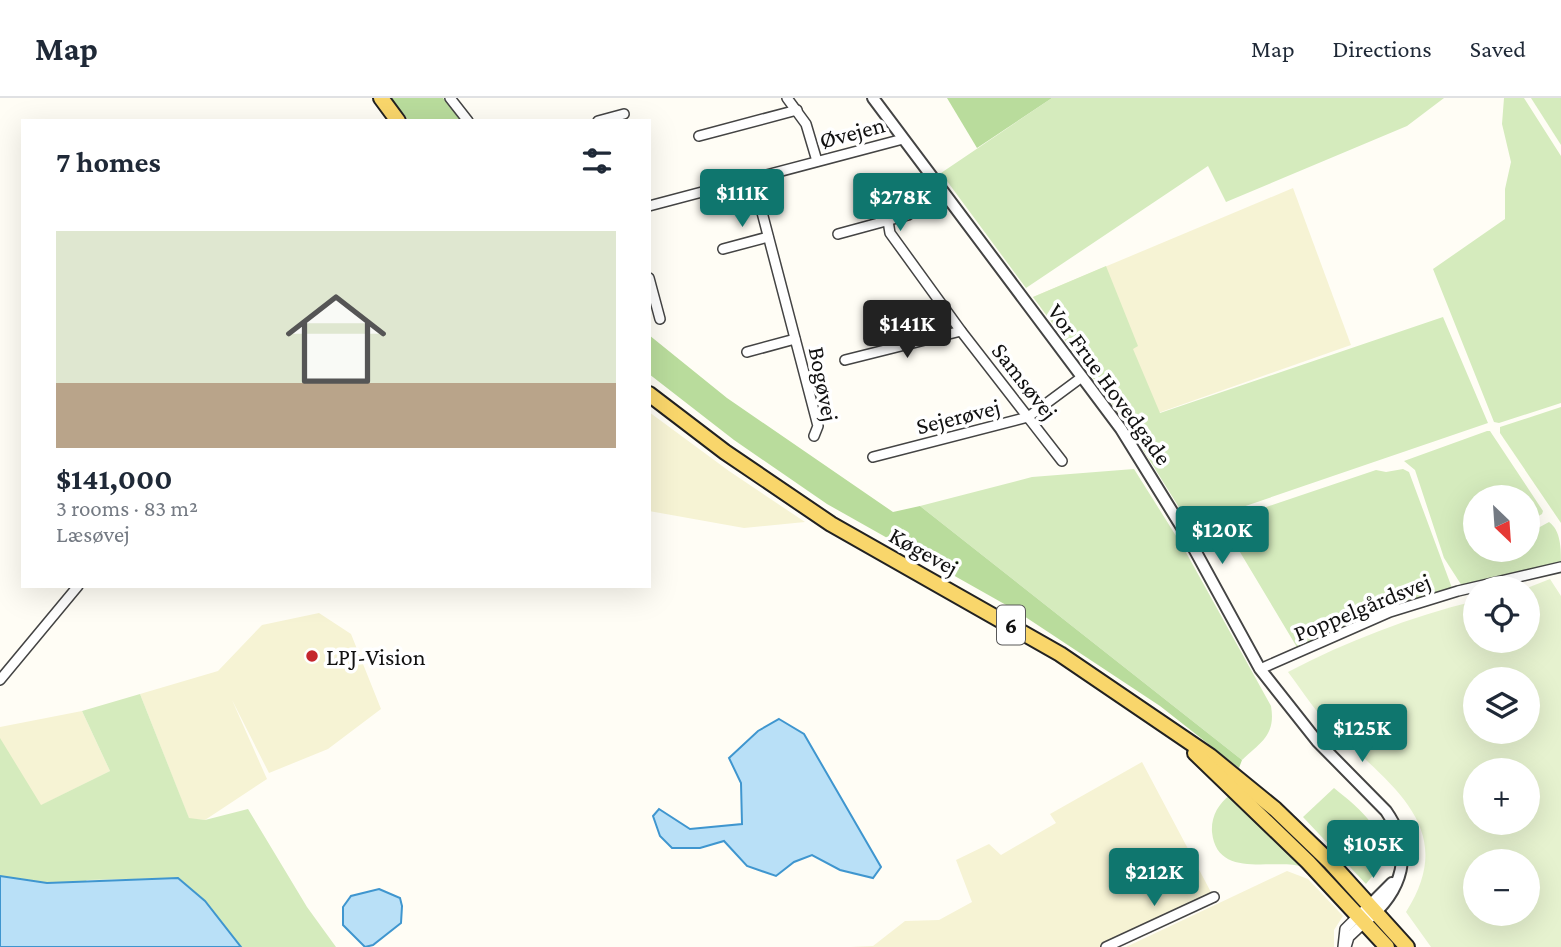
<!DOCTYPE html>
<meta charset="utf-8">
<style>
:root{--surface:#fff;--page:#f2f2f3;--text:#1f2937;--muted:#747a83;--line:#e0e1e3;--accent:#0f766e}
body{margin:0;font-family:"Crimson Pro",serif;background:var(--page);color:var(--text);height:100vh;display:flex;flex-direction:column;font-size:26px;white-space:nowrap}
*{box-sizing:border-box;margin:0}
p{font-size:23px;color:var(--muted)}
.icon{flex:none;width:38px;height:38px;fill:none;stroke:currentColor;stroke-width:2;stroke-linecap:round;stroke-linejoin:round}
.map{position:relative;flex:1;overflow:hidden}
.side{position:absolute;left:21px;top:21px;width:630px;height:469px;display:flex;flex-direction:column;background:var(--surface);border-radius:0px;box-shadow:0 7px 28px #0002}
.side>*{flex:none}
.needle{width:46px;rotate:155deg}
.controls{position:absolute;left:1463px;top:387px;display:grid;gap:14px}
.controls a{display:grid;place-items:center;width:77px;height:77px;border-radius:50%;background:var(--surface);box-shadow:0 7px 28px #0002;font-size:35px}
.price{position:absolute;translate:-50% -60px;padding:0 16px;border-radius:7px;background:var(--accent);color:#fff;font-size:23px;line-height:46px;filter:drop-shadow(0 2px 4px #0008)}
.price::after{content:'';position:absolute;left:50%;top:42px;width:21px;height:16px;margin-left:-10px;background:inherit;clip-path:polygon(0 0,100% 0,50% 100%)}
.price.selected{background:#222;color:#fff}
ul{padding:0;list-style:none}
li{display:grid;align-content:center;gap:14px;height:371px;padding:0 35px}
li+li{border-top:2px solid var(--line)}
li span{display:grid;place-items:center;height:217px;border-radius:0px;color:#555}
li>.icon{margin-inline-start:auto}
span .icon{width:126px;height:126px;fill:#fffc;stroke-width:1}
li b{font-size:30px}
h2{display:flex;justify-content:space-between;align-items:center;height:84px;padding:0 35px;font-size:30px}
header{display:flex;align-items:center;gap:42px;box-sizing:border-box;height:98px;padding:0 35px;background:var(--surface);border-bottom:2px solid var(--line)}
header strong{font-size:33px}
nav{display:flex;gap:38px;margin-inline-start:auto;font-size:24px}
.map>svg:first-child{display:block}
.farmland{fill:#f6f3d4}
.green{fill:#d5ebbd}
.forest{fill:#b9dc9c}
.pitch{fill:#e6f2cf;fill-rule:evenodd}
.water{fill:#b9e0f7;stroke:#3f96cf;stroke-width:2}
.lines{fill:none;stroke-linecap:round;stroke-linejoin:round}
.minor-casing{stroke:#444;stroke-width:12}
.tertiary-casing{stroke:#444;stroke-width:14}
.primary-casing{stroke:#222;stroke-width:18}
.minor{stroke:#fff;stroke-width:9}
.tertiary{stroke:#fff;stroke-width:10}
.primary{stroke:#f9d66b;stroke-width:14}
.poi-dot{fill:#c4262e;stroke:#fff;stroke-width:2.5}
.labels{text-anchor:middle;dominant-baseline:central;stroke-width:7;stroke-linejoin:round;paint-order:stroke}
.shield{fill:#fff;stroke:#585858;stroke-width:2}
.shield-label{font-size:23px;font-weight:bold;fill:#111}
.street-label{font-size:24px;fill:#111;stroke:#fff}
.poi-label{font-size:24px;fill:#111;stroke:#fff;text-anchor:start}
</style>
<header>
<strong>Map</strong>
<nav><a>Map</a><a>Directions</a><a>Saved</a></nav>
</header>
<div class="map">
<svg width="1561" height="849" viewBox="0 0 1561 849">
<rect width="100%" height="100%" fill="#fffdf5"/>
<!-- farmland -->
<g class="farmland">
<polygon points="1293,90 1351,247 1127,326 1033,199"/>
<polygon points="649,314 729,373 805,424 744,430 649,413"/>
<polygon points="319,515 351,536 381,611 328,651 269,675 232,602 267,681 205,722 189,721 140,596 218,573 262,527"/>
<polygon points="82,613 110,673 32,712 0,655 0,629"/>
<polygon points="1142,664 1213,798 1103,849 850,849 873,848 905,823 939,822 972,804 956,762 989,746 1001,757 1056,725 1050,716"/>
<polygon points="1287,773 1308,781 1343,818 1334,832 1334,849 1126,849"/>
</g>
<!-- green -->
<g class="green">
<polygon points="1052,0 1444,0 1407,28 1226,104 1208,68 1026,190 941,75"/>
<polygon points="1504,0 1524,0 1561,58 1561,305 1499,325 1494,324 1433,171 1505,121 1505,91 1511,64 1502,26"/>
<polygon points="1531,0 1561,0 1561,47"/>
<polygon points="1106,168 1138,248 1133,251 1160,315 1443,219 1488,325 1190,427 1127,326 1033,199"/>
<polygon points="1561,309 1561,425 1500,335 1500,329"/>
<path d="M1487 333H1490L1543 413 1542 416 1528 424V399H1475V452H1528V433L1529 435 1549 424C1561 433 1561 450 1561 466L1462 488 1444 460 1415 372 1404 363Z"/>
<path d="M1134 371 1183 449 1271 608C1276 637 1261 644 1242 662L920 408 1032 379Z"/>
<polygon points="1403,371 1409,374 1452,490 1388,510 1298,551 1222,424 1376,372 1386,374"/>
<polygon points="140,596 189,720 205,722 248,711 307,809 336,849 241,849 205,803 178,780 87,782 0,849 0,640 41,707 110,673 82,613"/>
<path d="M1334 690C1356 708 1386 730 1382 762 1381 770 1371 779 1366 786L1303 719Z"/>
<path d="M1230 697 1304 769C1275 759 1217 783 1212 734 1211 719 1218 706 1230 697Z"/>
</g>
<!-- forest -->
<g class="forest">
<polygon points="391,0 443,0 461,23 409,23"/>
<polygon points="947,0 1052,0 977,50"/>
<polygon points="649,237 727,300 893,414 920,408 1242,662 1239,670 1160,608 1015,512 827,406 734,342 649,276"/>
</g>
<!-- pitch -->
<path class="pitch" d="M1550 481 1561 498V849H1431L1406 814C1460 730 1390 687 1335 633 1317 616 1303 594 1288 574 1347 543 1410 519 1475 503V542H1528L1527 490ZM1475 581H1528V634H1475ZM1475 672H1528V724H1475ZM1475 763H1528V816H1475Z"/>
<!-- water -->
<g class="water">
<polygon points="779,621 804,636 881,769 873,780 840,772 812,757 794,764 776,778 747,768 724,743 700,750 672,750 660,738 653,718 659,711 690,731 742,726 741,685 729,660 758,633"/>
<polygon points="0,778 47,785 178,780 205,803 241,849 0,849"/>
<polygon points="379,791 400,800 402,808 401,825 373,847 365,849 343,827 343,809 351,798"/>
</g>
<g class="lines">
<!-- minor casing -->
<g class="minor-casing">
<g id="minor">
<polyline points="450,0 468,23"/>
<polyline points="787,0 806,26 817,63"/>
<polyline points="598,23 624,16"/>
<polyline points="699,38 797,12"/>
<polyline points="753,80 818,328 814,338"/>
<polyline points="649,108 903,41"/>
<polyline points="888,123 890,135 961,233 1062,363"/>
<polyline points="838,136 908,117 943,93"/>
<polyline points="723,151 768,139"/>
<polyline points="649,180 660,221"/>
<polyline points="747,254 795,241"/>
<polyline points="845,262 961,233"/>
<polyline points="873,359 1028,319 1082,279"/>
<polyline points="1260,571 1390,514 1458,493 1561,469"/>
<polyline points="0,582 78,488"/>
<polyline points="1106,849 1214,799"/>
<polyline points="1343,849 1345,831 1359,817"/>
<polyline points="1346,849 1349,839 1365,824"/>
</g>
</g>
<!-- tertiary casing -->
<g class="tertiary-casing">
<g id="tertiary">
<path d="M873 0 1121 331 1186 436 1260 571 1317 643 1386 713C1415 754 1403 793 1365 824"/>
<polyline points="1364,813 1392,785"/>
</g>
</g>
<!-- primary casing -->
<g class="primary-casing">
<g id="primary">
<polyline points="381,0 398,23"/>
<polyline points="649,296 725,354 831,426 1060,556 1210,658 1275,711 1331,765 1407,849"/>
<polyline points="1195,655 1308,764 1387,849"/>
</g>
</g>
<!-- minor -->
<use href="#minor" class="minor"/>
<!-- tertiary -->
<use href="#tertiary" class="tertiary"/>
<!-- primary -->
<use href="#primary" class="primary"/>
</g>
<!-- markers -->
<circle class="poi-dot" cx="312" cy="558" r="7"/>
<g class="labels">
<!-- shield labels -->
<rect class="shield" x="997" y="507.5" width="28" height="39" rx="5"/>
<g class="shield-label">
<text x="1011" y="527">6</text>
</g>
<!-- street labels -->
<g class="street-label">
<text transform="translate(852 34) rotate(-15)">Øvejen</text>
<text transform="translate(1025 283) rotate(52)">Samsøvej</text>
<text transform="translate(824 286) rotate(79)">Bogøvej</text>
<text transform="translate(1110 286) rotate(54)">Vor Frue Hovedgade</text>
<text transform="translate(958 318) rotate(-14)">Sejerøvej</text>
<text transform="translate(924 453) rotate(29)">Køgevej</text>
<text transform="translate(1362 509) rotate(-22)">Poppelgårdsvej</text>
</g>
<!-- poi labels -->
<g class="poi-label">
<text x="326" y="558">LPJ-Vision</text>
</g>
</g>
</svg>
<div class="controls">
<a><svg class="needle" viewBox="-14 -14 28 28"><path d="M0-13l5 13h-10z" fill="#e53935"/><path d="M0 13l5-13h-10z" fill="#747a83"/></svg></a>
<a><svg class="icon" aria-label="locate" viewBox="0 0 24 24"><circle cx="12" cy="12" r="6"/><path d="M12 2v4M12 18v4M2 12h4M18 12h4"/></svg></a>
<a><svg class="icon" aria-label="layers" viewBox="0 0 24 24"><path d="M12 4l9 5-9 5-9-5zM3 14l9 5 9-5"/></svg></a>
<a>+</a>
<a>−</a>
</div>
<b class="price" style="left:742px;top:131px">$111K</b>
<b class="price" style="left:900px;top:135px">$278K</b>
<b class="price selected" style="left:907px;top:262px">$141K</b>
<b class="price" style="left:1222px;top:468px">$120K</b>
<b class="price" style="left:1362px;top:666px">$125K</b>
<b class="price" style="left:1373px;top:782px">$105K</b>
<b class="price" style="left:1154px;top:810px">$212K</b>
<section class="side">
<h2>7 homes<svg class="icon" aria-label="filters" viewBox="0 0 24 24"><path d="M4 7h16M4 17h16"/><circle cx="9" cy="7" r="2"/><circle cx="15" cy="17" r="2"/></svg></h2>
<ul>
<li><span style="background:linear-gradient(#dfe7d0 70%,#b9a48a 0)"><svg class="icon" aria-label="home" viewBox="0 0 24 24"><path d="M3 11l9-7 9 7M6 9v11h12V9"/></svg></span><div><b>$141,000</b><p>3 rooms · 83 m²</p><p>Læsøvej</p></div></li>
</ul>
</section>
</div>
